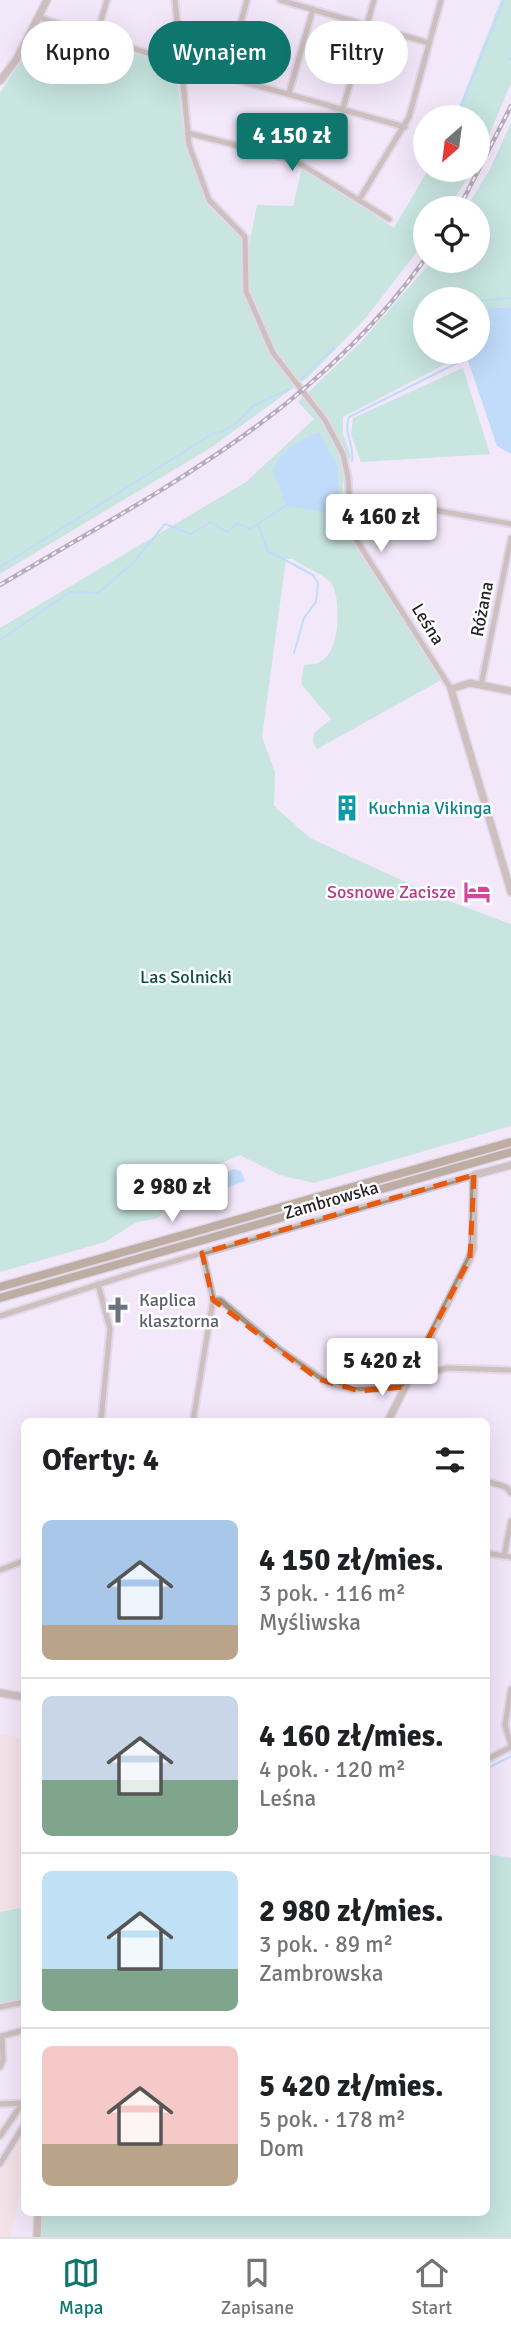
<!DOCTYPE html>
<html lang="pl">
<meta charset="utf-8">
<style>
:root{--surface:#fff;--page:#f2f2f2;--text:#202124;--muted:#757577;--line:#e0e0e0;--accent:#0f766e}
body{margin:0;font-family:Signika,sans-serif;background:var(--page);color:var(--text);height:100vh;display:flex;flex-direction:column;font-size:26px;white-space:nowrap}
*{box-sizing:border-box;margin:0}
p{font-size:23px;color:var(--muted)}
.icon{flex:none;width:38px;height:38px;fill:none;stroke:currentColor;stroke-width:2;stroke-linecap:round;stroke-linejoin:round}
.map{position:relative;flex:1;overflow:hidden}
.details{position:absolute;left:21px;top:1418px;width:469px;height:798px;display:flex;flex-direction:column;background:var(--surface);border-radius:10px;box-shadow:0 7px 28px #0002}
.details>*{flex:none}
.guide{position:absolute;left:21px;top:21px;width:469px;height:63px;display:flex;gap:14px}
.needle{width:46px;rotate:208deg}
.tools{position:absolute;left:413px;top:105px;display:grid;gap:14px}
.tools a{display:grid;place-items:center;width:77px;height:77px;border-radius:50%;background:var(--surface);box-shadow:0 7px 28px #0002;font-size:35px}
.price{position:absolute;translate:-50% -60px;padding:0 16px;border-radius:7px;background:#fff;color:#222;font-size:23px;line-height:46px;filter:drop-shadow(0 2px 4px #0008)}
.price::after{content:'';position:absolute;left:50%;top:42px;width:21px;height:16px;margin-left:-10px;background:inherit;clip-path:polygon(0 0,100% 0,50% 100%)}
.price.active{background:var(--accent);color:#fff}
ul{padding:0;list-style:none}
li{display:flex;align-items:center;gap:21px;height:175px;padding:0 21px}
li+li{border-top:2px solid var(--line)}
li span{display:grid;place-items:center;flex:none;width:196px;height:140px;border-radius:10px;color:#555}
li>.icon{margin-inline-start:auto}
span .icon{width:84px;height:84px;fill:#fffc;stroke-width:1}
li b{font-size:30px}
h2{display:flex;justify-content:space-between;align-items:center;height:84px;padding:0 21px;font-size:30px}
.tag{padding:0 24px;border-radius:32px;background:var(--surface);box-shadow:0 7px 28px #0002;font-size:24px;line-height:63px}
.tag.active{background:var(--accent);color:#fff}
.tabs{display:flex;justify-content:space-around;align-items:center;height:98px;border-top:2px solid var(--line);background:var(--surface);font-size:19px;color:var(--muted)}
.tabs a{display:grid;justify-items:center;gap:4px}
.tabs .active{color:var(--accent)}
.map>svg:first-child{display:block}
.industrial{fill:#f5ddd3}
.green{fill:#96e2c0}
.water{fill:#83cefb}
.lines{fill:none;stroke-linecap:round;stroke-linejoin:round}
.stream{stroke:#83cefb;stroke-width:2}
.minor-casing{stroke:#cec5d4;stroke-width:9}
.tertiary-casing{stroke:#cec5d4;stroke-width:10}
.secondary-casing{stroke:#cec5d4;stroke-width:11}
.minor{stroke:#a29175;stroke-width:5}
.tertiary{stroke:#a29175;stroke-width:7}
.secondary{stroke:#7d663b;stroke-width:8}
.rail-casing{stroke:#6d6670;stroke-width:4.5}
.rail{stroke:#fff;stroke-width:2;stroke-dasharray:5;stroke-linecap:butt}
.marked{fill:none;stroke:#e8590c;stroke-width:5;stroke-dasharray:14 9;stroke-linejoin:round}
.labels{text-anchor:middle;dominant-baseline:central;stroke-width:5;stroke-linejoin:round;paint-order:stroke}
.street-label{font-size:18px;fill:#272329;stroke:#fff}
.culture-label{font-size:18px;fill:#0d838f;stroke:#fff;text-anchor:start}
.hotel-label{font-size:18px;fill:#b23c85;stroke:#fff;text-anchor:end}
.park-label{font-size:18px;fill:#0a5039;stroke:#fff}
.worship-label{font-size:18px;fill:#5b616d;stroke:#fff;text-anchor:start}
</style>
<div class="map">
<svg width="511" height="2237" viewBox="0 0 511 2237">
<rect width="100%" height="100%" fill="#f3e8fa"/>
<!-- industrial -->
<g class="industrial">
<polygon points="0,1734 24,1739 24,1906 0,1911"/>
<polygon points="24,2137 24,2176 10,2237 0,2237 0,2172"/>
</g>
<!-- green -->
<g class="green">
<polygon points="501,0 511,0 511,83 478,161 478,117 455,117"/>
<polygon points="44,25 176,67 185,145 207,205 249,246 257,205 293,206 302,168 394,228 428,170 473,170 448,208 425,208 425,241 365,319 308,377 212,447 0,574 0,93"/>
<path d="M511 123V307L478 309V299H425V352H465V354L343 417V434L351 456C338 479 342 515 351 540L441 680 317 749 313 742 314 733 331 719 301 684 304 665C309 664 316 665 320 662 340 652 341 604 333 586 327 575 303 567 293 559H286L262 737 275 772 274 806 310 838 438 897 511 924V1126L314 1183 280 1175 240 1155 175 1183 164 1197 163 1212 158 1218 135 1223 105 1242 0 1272V628L246 482 314 419 298 402 360 343 432 261H478V208H466L489 171Z"/>
<polygon points="463,368 490,454 361,462 351,435 353,418"/>
<polygon points="487,1854 511,1858 511,2237 39,2237 41,2212 486,2212"/>
<polygon points="24,1907 24,1998 0,2003 0,1912"/>
</g>
<!-- water -->
<g class="water">
<polygon points="511,307 511,454 497,446 465,352 478,352 478,309"/>
<path d="M319 432 338 468V514L286 506 273 470C279 451 302 439 319 432Z"/>
<polygon points="234,1169 241,1171 245,1181 182,1205 176,1201 196,1184"/>
</g>
<g class="lines">
<!-- stream -->
<g class="stream">
<polyline points="509,60 511,58"/>
<polyline points="457,116 504,0"/>
<polyline points="478,301 511,298"/>
<polyline points="302,378 334,348"/>
<path d="M352 461C355 446 343 433 349 417L457 363 454 352"/>
<polyline points="258,525 268,551 313,575 318,583 316,602 304,618 294,653"/>
<polyline points="0,567 214,433 222,432 238,422 253,406 289,389"/>
<polyline points="0,640 70,592 98,593 133,563 165,524 191,534 211,522 227,532 237,523 250,529 287,505"/>
<polyline points="486,1769 511,1756"/>
</g>
<!-- minor casing -->
<g class="minor-casing">
<g id="minor">
<polyline points="175,0 189,145 209,200 245,237 246,291 273,353 325,420 343,454 348,477 351,525 357,541 451,689"/>
<polyline points="280,0 429,43"/>
<polyline points="38,17 180,64 405,127"/>
<polyline points="96,37 107,0"/>
<polyline points="226,76 247,0"/>
<polyline points="289,93 313,9"/>
<polyline points="343,108 374,0"/>
<polyline points="188,133 294,160 389,219"/>
<polyline points="359,200 409,117 441,0"/>
<polyline points="349,502 390,502 511,524"/>
<polyline points="481,685 511,538"/>
<polyline points="202,1253 213,1300 220,1300 278,1349 327,1383 352,1390 403,1387"/>
<polyline points="98,1284 110,1329 101,1421"/>
<polyline points="0,1316 137,1272 474,1175"/>
<polyline points="412,1372 419,1376 447,1368 511,1370"/>
<polyline points="193,1421 213,1300"/>
<polyline points="486,1481 506,1487 511,1493"/>
<polyline points="486,1553 511,1557"/>
<polyline points="504,1556 511,1521"/>
<polyline points="0,1570 24,1561"/>
<polyline points="511,1689 505,1725 511,1745"/>
<polyline points="486,1760 511,1747"/>
<polyline points="0,2007 24,2002"/>
<polyline points="0,2067 3,2060 2,2036 24,2030"/>
<polyline points="0,2104 24,2103"/>
<polyline points="0,2136 24,2101"/>
<polyline points="0,2164 24,2125"/>
</g>
</g>
<!-- tertiary casing -->
<g class="tertiary-casing">
<g id="tertiary">
<polyline points="0,81 16,60 47,0"/>
<polyline points="511,691 470,683 451,689 511,892"/>
<polyline points="388,1421 470,1258 473,1248 474,1175 511,1165"/>
<polyline points="0,1693 24,1697"/>
<polyline points="37,2237 38,2212"/>
</g>
</g>
<!-- secondary casing -->
<g class="secondary-casing">
<g id="secondary">
<polyline points="0,1287 511,1142"/>
<polyline points="0,1298 511,1152"/>
</g>
</g>
<!-- minor -->
<use href="#minor" class="minor"/>
<!-- tertiary -->
<use href="#tertiary" class="tertiary"/>
<!-- secondary -->
<use href="#secondary" class="secondary"/>
<!-- rail casing -->
<g class="rail-casing">
<g id="rail">
<polyline points="459,208 511,106"/>
<path d="M0 585C160 490 313 415 425 259"/>
</g>
</g>
<!-- rail -->
<use href="#rail" class="rail"/>
</g>
<!-- marked area -->
<path d="M0 0H511V2237H0ZM474 1175 470 1258 403 1387 360 1391 318 1379 213 1300 202 1253Z" fill="#f3e8fa" fill-opacity=".55" fill-rule="evenodd"/>
<path class="marked" d="M474 1175 470 1258 403 1387 360 1391 318 1379 213 1300 202 1253Z"/>
<!-- icons -->
<defs>
<g id="building-bare" transform="scale(2.1)"><path d="M-4-6H4V6H1V3H-1V6H-4ZM-2.5-4.3h1.7v1.8h-1.7ZM.8-4.3h1.7v1.8H.8ZM-2.5-1h1.7V.8h-1.7ZM.8-1h1.7V.8H.8Z" fill="#0f9aa8" stroke="#fff" stroke-width="2.5" paint-order="stroke"/></g>
<g id="hotel-bare" transform="scale(2.1)"><path d="M-6-4.5h1.5V1H6V5H4.5V3h-9V5H-6ZM-4 0a1.8 1.8 0 1 1 3.6 0ZM.5 0V-2.5h3Q6-2.5 6 0Z" fill="#d1479c" stroke="#fff" stroke-width="2.5" paint-order="stroke"/></g>
<g id="church-bare" transform="scale(2.1)"><path d="M-1.2-6h2.4v3.5h3.3v2.4h-3.3V6h-2.4V-.1h-3.3v-2.4h3.3Z" fill="#6b7280" stroke="#fff" stroke-width="2.5" paint-order="stroke"/></g>
</defs>
<g fill-rule="evenodd">
<use href="#building-bare" x="347" y="808"/>
<use href="#hotel-bare" x="477" y="892"/>
<use href="#church-bare" x="118" y="1310"/>
</g>
<g class="labels">
<!-- street labels -->
<g class="street-label">
<text transform="translate(482 609) rotate(-79)">Różana</text>
<text transform="translate(428 624) rotate(58)">Leśna</text>
<text transform="translate(331 1200) rotate(-16)">Zambrowska</text>
</g>
<!-- culture labels -->
<g class="culture-label">
<text x="368" y="808">Kuchnia Vikinga</text>
</g>
<!-- hotel labels -->
<g class="hotel-label">
<text x="456" y="892">Sosnowe Zacisze</text>
</g>
<!-- park labels -->
<g class="park-label">
<text x="186" y="977">Las Solnicki</text>
</g>
<!-- worship labels -->
<g class="worship-label">
<text x="139" y="1300">Kaplica<tspan x="139" dy="21">klasztorna</tspan></text>
</g>
</g>
</svg>
<div class="tools">
<a><svg class="needle" viewBox="-14 -14 28 28"><path d="M0-13l5 13h-10z" fill="#e53935"/><path d="M0 13l5-13h-10z" fill="#757577"/></svg></a>
<a><svg class="icon" aria-label="locate" viewBox="0 0 24 24"><circle cx="12" cy="12" r="6"/><path d="M12 2v4M12 18v4M2 12h4M18 12h4"/></svg></a>
<a><svg class="icon" aria-label="layers" viewBox="0 0 24 24"><path d="M12 4l9 5-9 5-9-5zM3 14l9 5 9-5"/></svg></a>
</div>
<b class="price active" style="left:292px;top:173px">4 150 zł</b>
<b class="price" style="left:381px;top:554px">4 160 zł</b>
<b class="price" style="left:172px;top:1224px">2 980 zł</b>
<b class="price" style="left:382px;top:1398px">5 420 zł</b>
<div class="guide">
<a class="tag">Kupno</a>
<a class="tag active">Wynajem</a>
<a class="tag">Filtry</a>
</div>
<section class="details">
<h2>Oferty: 4<svg class="icon" aria-label="filters" viewBox="0 0 24 24"><path d="M4 7h16M4 17h16"/><circle cx="9" cy="7" r="2"/><circle cx="15" cy="17" r="2"/></svg></h2>
<ul>
<li><span style="background:linear-gradient(#a9c7e8 75%,#b9a48a 0)"><svg class="icon" aria-label="home" viewBox="0 0 24 24"><path d="M3 11l9-7 9 7M6 9v11h12V9"/></svg></span><div><b>4 150 zł/mies.</b><p>3 pok. · 116 m²</p><p>Myśliwska</p></div></li>
<li><span style="background:linear-gradient(#c9d6e8 60%,#7fa58c 0)"><svg class="icon" aria-label="home" viewBox="0 0 24 24"><path d="M3 11l9-7 9 7M6 9v11h12V9"/></svg></span><div><b>4 160 zł/mies.</b><p>4 pok. · 120 m²</p><p>Leśna</p></div></li>
<li><span style="background:linear-gradient(#bfe0f5 70%,#7fa58c 0)"><svg class="icon" aria-label="home" viewBox="0 0 24 24"><path d="M3 11l9-7 9 7M6 9v11h12V9"/></svg></span><div><b>2 980 zł/mies.</b><p>3 pok. · 89 m²</p><p>Zambrowska</p></div></li>
<li><span style="background:linear-gradient(#f6c9c9 70%,#b9a48a 0)"><svg class="icon" aria-label="home" viewBox="0 0 24 24"><path d="M3 11l9-7 9 7M6 9v11h12V9"/></svg></span><div><b>5 420 zł/mies.</b><p>5 pok. · 178 m²</p><p>Dom</p></div></li>
</ul>
</section>
</div>
<nav class="tabs">
<a class="active"><svg class="icon" aria-label="map" viewBox="0 0 24 24"><path d="M3 6l6-2 6 2 6-2v14l-6 2-6-2-6 2zM9 4v14M15 6v14"/></svg>Mapa</a>
<a><svg class="icon" aria-label="saved" viewBox="0 0 24 24"><path d="M7 4h10v16l-5-4-5 4z"/></svg>Zapisane</a>
<a><svg class="icon" aria-label="home" viewBox="0 0 24 24"><path d="M3 11l9-7 9 7M6 9v11h12V9"/></svg>Start</a>
</nav>
